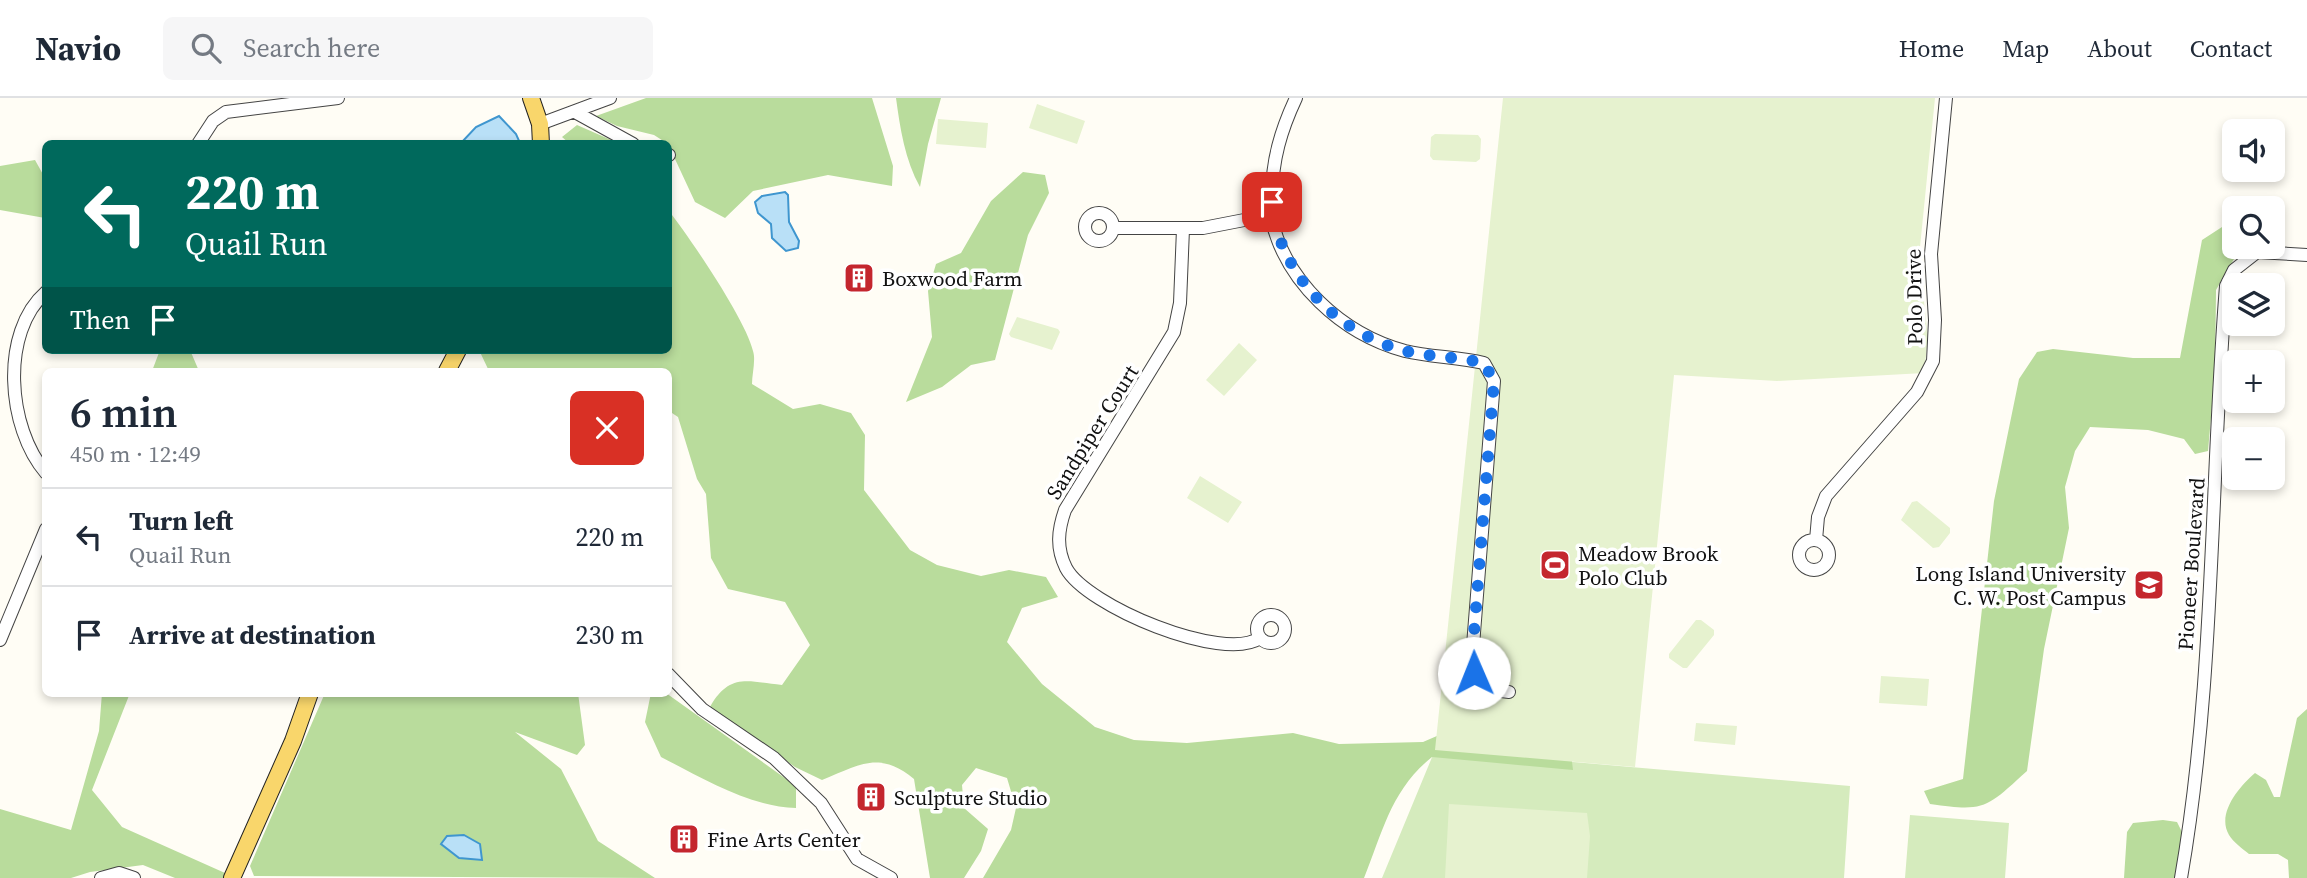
<!DOCTYPE html>
<meta charset="utf-8">
<style>
:root{--surface:#fff;--page:#f6f6f7;--text:#1f2937;--muted:#747a83;--line:#e0e1e3}
body{margin:0;font-family:"Source Serif 4",serif;background:var(--page);color:var(--text);height:100vh;display:flex;flex-direction:column;font-size:26px;white-space:nowrap}
*{box-sizing:border-box;margin:0}
p{font-size:23px;color:var(--muted)}
.icon{flex:none;width:38px;height:38px;fill:none;stroke:currentColor;stroke-width:2;stroke-linecap:round;stroke-linejoin:round}
.map{position:relative;flex:1;overflow:hidden}
.details{position:absolute;left:42px;top:270px;width:630px;height:329px;display:flex;flex-direction:column;background:var(--surface);border-radius:10px;box-shadow:0 4px 10px #0003}
.details>*{flex:none}
.hud{position:absolute;left:42px;top:42px;width:630px;height:214px;border-radius:10px;box-shadow:0 4px 10px #0003;background:#00695c;color:#fff;overflow:hidden}
.controls{position:absolute;left:2222px;top:21px;display:grid;gap:14px}
.controls a{display:grid;place-items:center;width:63px;height:63px;border-radius:10px;background:var(--surface);box-shadow:0 4px 10px #0003;font-size:35px}
.pin{position:absolute;display:grid;place-items:center;width:60px;height:60px;color:#fff;margin:-30px;border-radius:14px;box-shadow:0 4px 10px #0006}
.me{position:absolute;width:77px;margin:-38px;rotate:359deg;stroke-linejoin:round;filter:drop-shadow(0 0 5px #0008)}
.turn{display:flex;align-items:center;gap:24px;height:147px;padding:0 28px;font-size:32px}
.turn .icon{width:91px;height:91px;stroke-width:2.5}
.turn b{display:block;font-size:49px;line-height:60px}
.then{display:flex;align-items:center;height:66px;padding:0 28px;background:#0003;gap:14px;font-size:26px}
.round{display:grid;place-items:center;flex:none;width:74px;height:74px;border-radius:10px;background:var(--page)}
.head{display:flex;align-items:center;justify-content:space-between;height:119px;padding:0 28px}
h1{font-size:42px;font-weight:600;line-height:52px}
ul{padding:0;list-style:none}
li{display:flex;align-items:center;gap:21px;height:98px;padding:0 28px;border-top:2px solid var(--line)}
li div{flex:1}
li b{display:block;font-size:26px}
li em{font-style:normal}
header{display:flex;align-items:center;gap:42px;box-sizing:border-box;height:98px;padding:0 35px;background:var(--surface);border-bottom:2px solid var(--line)}
header strong{font-size:33px}
nav{display:flex;gap:38px;margin-inline-start:auto;font-size:24px}
.search{width:490px;height:63px;background:var(--page);display:flex;align-items:center;gap:18px;box-sizing:border-box;padding:0 24px;border-radius:10px;color:var(--muted);font-size:26px}
.map>svg:first-child{display:block}
.green{fill:#d5ebbd}
.forest{fill:#b9dc9c}
.pitch{fill:#e6f2cf}
.water{fill:#b9e0f7;stroke:#3f96cf;stroke-width:2}
.lines{fill:none;stroke-linecap:round;stroke-linejoin:round}
.minor-casing{stroke:#444;stroke-width:14}
.major-casing{stroke:#222;stroke-width:18}
.minor{stroke:#fff;stroke-width:12}
.major{stroke:#f9d66b;stroke-width:16}
.route{stroke:#1a73e8;stroke-width:12;stroke-dasharray:0 21.6}
.labels{text-anchor:middle;dominant-baseline:central;stroke-width:7;stroke-linejoin:round;paint-order:stroke}
.poi-label{font-size:21px;fill:#111;stroke:#fff;text-anchor:start}
.street-label{font-size:21px;fill:#111;stroke:#fff}
</style>
<header>
<strong>Navio</strong>
<div class="search"><svg class="icon" aria-label="search" viewBox="0 0 24 24"><circle cx="10" cy="10" r="6"/><path d="M15 15l6 6"/></svg>Search here</div>
<nav><a>Home</a><a>Map</a><a>About</a><a>Contact</a></nav>
</header>
<div class="map">
<svg width="2307" height="780" viewBox="0 0 2307 780">
<rect width="100%" height="100%" fill="#fffdf5"/>
<path class="green" d="M1435,652L1850,688L1844,780H1382Z
M1910,717L2009,725L2005,780H1905Z"/>
<path class="forest" d="M646,0H872L893,68L892,88L828,77L753,93L725,120L695,104L668,46L654,37L617,28L596,18Z
M896,0H941L928,46L920,89C905,62 900,30 896,0Z
M577,27L618,45H569L562,39Z
M35,62L45,80V120L0,112V68Z
M1023,74L1045,77L1049,95L1028,137L995,262L971,267L942,289L906,304L932,239L928,193L936,166L961,155L991,103Z
M669,113C690,140 746,222 753,253C756,262 752,276 752,286L793,311L820,306L851,315L865,337L864,392L910,452L937,467L981,478L1009,472L1046,479L1058,499L1022,510L1007,544L1042,586L1095,629L1134,642L1187,645L1293,635L1339,646L1423,644L1453,631L1571,655L1573,672L1432,659C1391,692 1383,733 1364,780H983L1011,732L1016,710L1007,680L976,670L962,687L964,710L988,731L981,753L964,780H930L914,681C879,652 859,667 822,682L795,669L710,609C730,574 748,584 782,587L810,547L785,504L728,491L711,460L706,396L697,381L678,319L669,313L668,273H489L479,252H668Z
M2222,129L2235,131V149H2253L2234,161L2216,192L2215,274L2208,353L2195,356L2184,341L2148,332L2090,329L2075,353L2065,389L2069,430L2044,551L2027,673C1986,710 1986,714 1930,706L1924,693L1963,681L1994,403L2019,281L2037,254L2053,251L2133,260H2180L2202,142Z
M160,252H190L199,273H152Z
M102,595H130L92,692L122,729L225,775L224,780H175L143,767L90,774L71,780H0V711L71,732L99,633Z
M325,595H578L585,647L577,657L515,634L561,671L598,743L655,780L254,778L250,768Z
M651,595H666L796,688V710C750,709 702,680 661,659L645,624Z
M2307,611V780H2289L2288,762L2278,756H2249C2243,751 2233,744 2229,737C2216,715 2240,688 2255,675L2266,682L2274,699H2280L2297,620Z
M2163,722L2177,724L2183,736L2176,780H2124L2127,734L2133,725Z"/>
<path class="pitch" d="M1503,0H1935L1919,159L1928,240L1924,275L1777,283L1674,277L1635,669L1435,652Z
M1037,6L1085,23L1077,46L1029,30Z
M938,21L988,25L986,50L936,46Z
M1435,36L1478,37L1481,41L1480,61L1476,64L1433,62L1430,58L1431,39Z
M1017,219L1058,231L1060,234L1052,252L1011,239L1009,236Z
M1239,245L1257,262L1224,298L1206,282Z
M1200,378L1242,404L1228,425L1187,400Z
M1917,403L1950,430V435L1939,449L1933,450L1901,422L1912,404Z
M1696,522H1701L1714,532V537L1687,570H1683L1669,560V556Z
M1881,578L1929,581L1927,608L1879,605Z
M1696,625L1737,628L1735,647L1694,643Z
M1449,706L1587,715L1590,738L1587,780H1445Z"/>
<path class="water" d="M499,18L516,36L520,45H461L476,29Z
M785,94L788,97L789,124L799,143L798,150L786,153L772,140L771,126L758,115L755,104L762,98Z
M464,737L480,746L482,762L459,760L441,746L447,738Z"/>
<g class="lines">
<g class="minor-casing">
<path id="minor" d="M1296,0C1281,32 1272,62 1272,98C1272,104 1269,112 1271,119C1285,184 1342,236 1405,253C1430,259 1458,259 1484,265L1494,283L1472,560C1476,583 1485,592 1509,594
M575,14L633,46
M540,26L610,0
M198,46L213,23L226,14L338,0
M668,57H669
M1085 129a14 14 0 1 1 28 0a14 14 0 1 1-28 0Z
M1113,130H1203L1270,117
M1183,131L1180,205L1174,234L1065,412C1058,432 1056,450 1066,470C1086,508 1223,565 1260,540
M46,194C0,234 7,330 46,375
M1816,442L1818,419L1826,398L1917,294L1933,263L1935,222L1931,156L1946,0
M1799 457a15 15 0 1 1 30 0a15 15 0 1 1-30 0Z
M1257 531a14 14 0 1 1 28 0a14 14 0 1 1-28 0Z
M0,542L46,431
M668,576L702,611L774,660L821,705L857,761L891,780
M101,780L119,775L134,780
M2181,780C2215,585 2210,385 2226,188L2234,172L2257,154L2307,157"/>
</g>
<g class="major-casing">
<path id="major" d="M531,0L540,26L541,46
M447,273L458,252
M232,780L293,643L310,595"/>
</g>
<use href="#minor" class="minor"/>
<use href="#major" class="major"/>
</g>
<g class="lines">
<path class="route" d="M1272,104C1270,119 1275,130 1281,144C1302,197 1349,238 1405,253C1430,259 1458,259 1484,265L1494,283L1472,560L1474,575"/>
</g>
<defs>
<g id="building-square" transform="scale(1.575)"><rect x="-9" y="-9" width="18" height="18" rx="4" fill="#c4262e" stroke="#fff"/><path d="M-4-6H4V6H1V3H-1V6H-4ZM-2.5-4.3h1.7v1.8h-1.7ZM.8-4.3h1.7v1.8H.8ZM-2.5-1h1.7V.8h-1.7ZM.8-1h1.7V.8H.8Z" fill="#fff"/></g>
<g id="stadium-square" transform="scale(1.575)"><rect x="-9" y="-9" width="18" height="18" rx="4" fill="#c4262e" stroke="#fff"/><path d="M0-5a6.5 5 0 1 0 0 10a6.5 5 0 1 0 0-10ZM-3.5-1.8h7v3.6h-7Z" fill="#fff"/></g>
<g id="university-square" transform="scale(1.575)"><rect x="-9" y="-9" width="18" height="18" rx="4" fill="#c4262e" stroke="#fff"/><path d="M0-5L7-2L0 1L-7-2ZM-4 1L0 2.5L4 1V4Q0 6-4 4Z" fill="#fff"/></g>
</defs>
<g fill-rule="evenodd">
<use href="#building-square" x="859" y="180"/>
<use href="#stadium-square" x="1555" y="467"/>
<use href="#university-square" x="2149" y="487"/>
<use href="#building-square" x="871" y="699"/>
<use href="#building-square" x="684" y="741"/>
</g>
<g class="labels">
<g class="poi-label">
<text x="882" y="180">Boxwood Farm</text>
<text x="1578" y="455">Meadow Brook<tspan x="1578" dy="24">Polo Club</tspan></text>
<text x="2126" y="475" text-anchor="end">Long Island University<tspan x="2126" dy="24">C. W. Post Campus</tspan></text>
<text x="894" y="699">Sculpture Studio</text>
<text x="707" y="741">Fine Arts Center</text>
</g>
<g class="street-label">
<text transform="translate(1914 199) rotate(-91)">Polo Drive</text>
<text transform="translate(1092 334) rotate(-58)">Sandpiper Court</text>
<text transform="translate(2191 466) rotate(-86)">Pioneer Boulevard</text>
</g>
</g>
</svg>
<div class="controls">
<a><svg class="icon" aria-label="sound" viewBox="0 0 24 24"><path d="M4 9h4l5-4v14l-5-4H4zM17 9q2 3 0 6"/></svg></a>
<a><svg class="icon" aria-label="search" viewBox="0 0 24 24"><circle cx="10" cy="10" r="6"/><path d="M15 15l6 6"/></svg></a>
<a><svg class="icon" aria-label="layers" viewBox="0 0 24 24"><path d="M12 4l9 5-9 5-9-5zM3 14l9 5 9-5"/></svg></a>
<a>+</a>
<a>−</a>
</div>
<div class="pin" style="left:1272px;top:104px;background:#d93025"><svg class="icon" aria-label="arrive" viewBox="0 0 24 24"><path d="M6 21V4h12l-3 4 3 4H6"/></svg></div>
<svg class="me" style="left:1474px;top:575px" viewBox="-20 -20 40 40"><circle r="19" fill="#fff"/><path d="M0-13L10 11 0 6-10 11z" fill="#1a73e8"/></svg>
<div class="hud">
<div class="turn"><svg class="icon" aria-label="left" viewBox="0 0 24 24"><path d="M17 20v-9H6M10 6l-5 5 5 5"/></svg><div><b>220 m</b>Quail Run</div></div>
<div class="then">Then<svg class="icon" aria-label="arrive" viewBox="0 0 24 24"><path d="M6 21V4h12l-3 4 3 4H6"/></svg></div>
</div>
<section class="details">
<div class="head"><div><h1>6 min</h1><p>450 m · 12:49</p></div><a class="round" style="background:#d93025;color:#fff"><svg class="icon" aria-label="close" viewBox="0 0 24 24"><path d="M6 6l12 12M18 6L6 18"/></svg></a></div>
<ul>
<li><svg class="icon" aria-label="left" viewBox="0 0 24 24"><path d="M17 20v-9H6M10 6l-5 5 5 5"/></svg><div><b>Turn left</b><p>Quail Run</p></div><em>220 m</em></li>
<li><svg class="icon" aria-label="arrive" viewBox="0 0 24 24"><path d="M6 21V4h12l-3 4 3 4H6"/></svg><div><b>Arrive at destination</b></div><em>230 m</em></li>
</ul>
</section>
</div>
